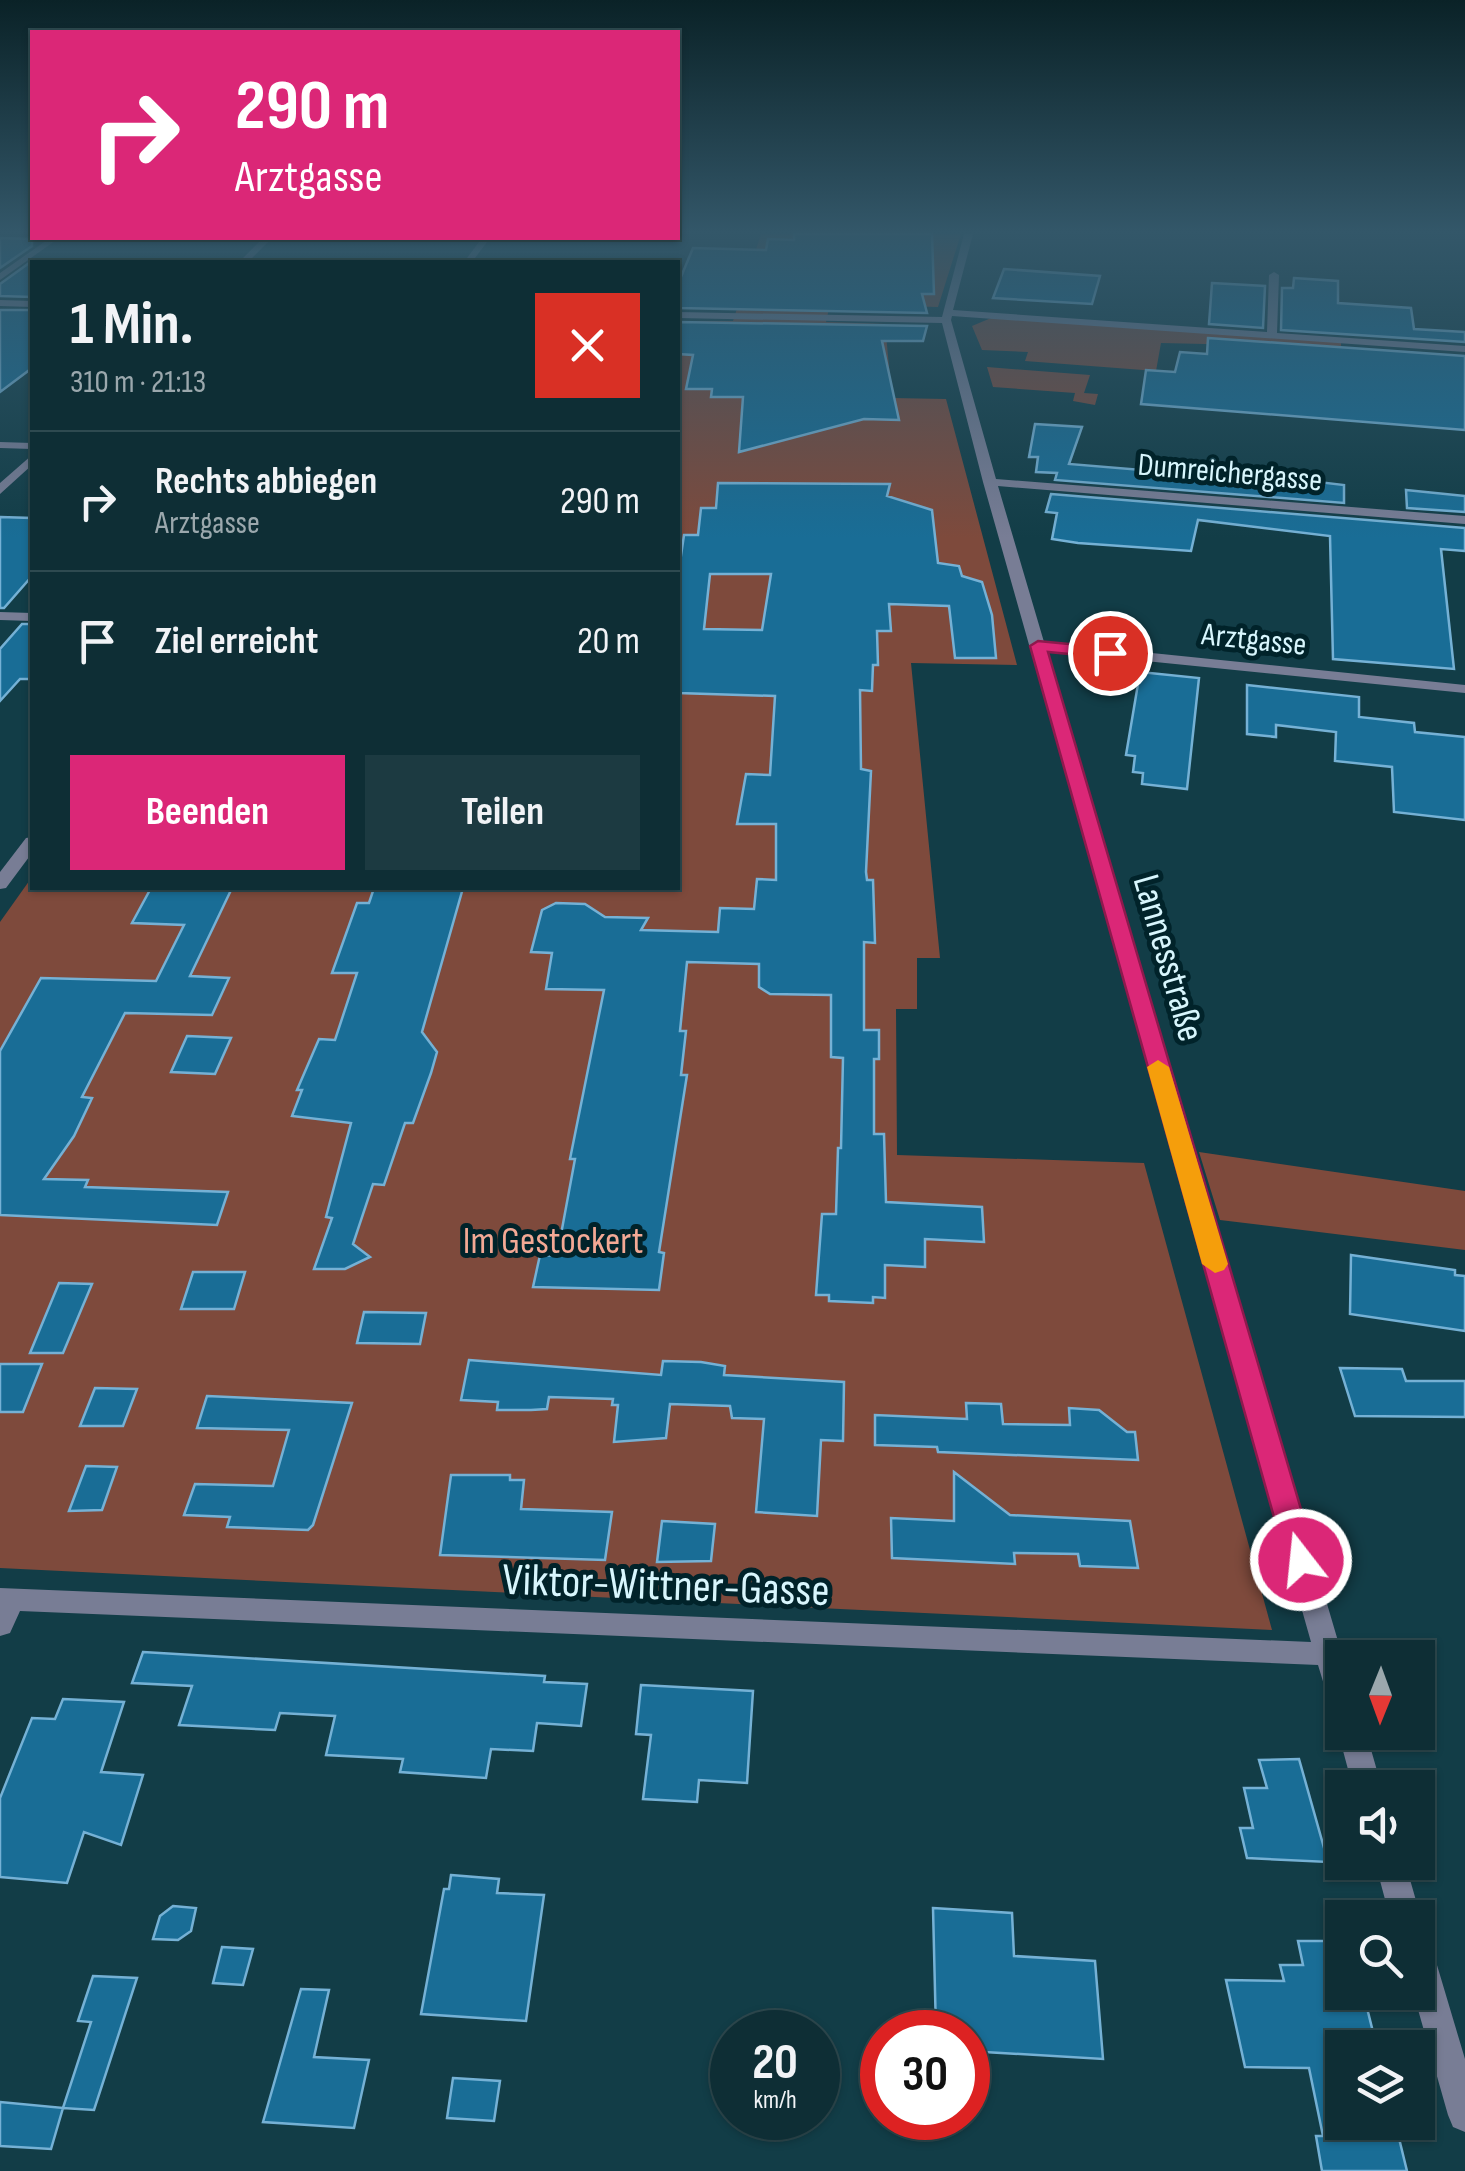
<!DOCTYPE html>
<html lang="de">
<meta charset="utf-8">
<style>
:root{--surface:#0e2e35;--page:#1c3a41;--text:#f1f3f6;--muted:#9ba8ad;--line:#2e4a50;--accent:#db2777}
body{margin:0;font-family:"Sofia Sans Condensed",sans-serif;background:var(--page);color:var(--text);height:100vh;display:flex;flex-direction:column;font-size:38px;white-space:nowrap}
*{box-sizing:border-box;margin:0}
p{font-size:32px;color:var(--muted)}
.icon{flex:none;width:55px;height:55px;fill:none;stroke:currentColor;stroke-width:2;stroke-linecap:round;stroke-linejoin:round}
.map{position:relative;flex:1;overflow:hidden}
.panel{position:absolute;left:30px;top:260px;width:650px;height:630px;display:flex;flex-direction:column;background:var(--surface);border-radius:0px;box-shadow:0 2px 8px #0004,0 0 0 2px var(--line)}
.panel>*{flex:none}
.top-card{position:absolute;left:30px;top:30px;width:650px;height:210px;border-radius:0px;box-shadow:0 2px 8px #0004,0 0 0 2px var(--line);background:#db2777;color:#fff;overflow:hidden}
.needle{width:65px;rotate:181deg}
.controls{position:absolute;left:1325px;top:1640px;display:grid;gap:20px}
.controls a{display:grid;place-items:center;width:110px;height:110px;border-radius:0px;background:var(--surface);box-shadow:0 2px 8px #0004,0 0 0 2px var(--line);font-size:50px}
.speed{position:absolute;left:710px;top:2010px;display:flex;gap:20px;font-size:50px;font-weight:700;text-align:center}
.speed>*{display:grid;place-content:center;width:130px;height:130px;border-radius:50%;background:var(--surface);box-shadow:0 2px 8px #0004,0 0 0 2px var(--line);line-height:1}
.speed small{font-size:25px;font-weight:400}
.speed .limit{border:15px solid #d22;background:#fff;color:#111}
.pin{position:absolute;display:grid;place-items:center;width:85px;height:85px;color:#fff;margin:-42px;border:5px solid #fff;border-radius:50%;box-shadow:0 2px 10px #0007}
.me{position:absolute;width:110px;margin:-55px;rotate:344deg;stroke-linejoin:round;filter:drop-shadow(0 0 8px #0008)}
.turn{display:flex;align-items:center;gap:35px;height:210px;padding:0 40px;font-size:45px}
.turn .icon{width:130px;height:130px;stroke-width:2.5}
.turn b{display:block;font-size:70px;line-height:85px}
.round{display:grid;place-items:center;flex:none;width:105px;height:105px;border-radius:0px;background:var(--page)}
.head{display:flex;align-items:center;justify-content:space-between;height:170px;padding:0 40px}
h1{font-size:60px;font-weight:700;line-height:75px}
.primary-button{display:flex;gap:20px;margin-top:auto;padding:20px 40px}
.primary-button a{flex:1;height:115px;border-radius:0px;background:var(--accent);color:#fff;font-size:40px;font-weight:700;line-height:115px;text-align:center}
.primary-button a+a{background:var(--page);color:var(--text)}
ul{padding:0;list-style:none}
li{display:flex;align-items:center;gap:30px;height:140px;padding:0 40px;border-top:2px solid var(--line)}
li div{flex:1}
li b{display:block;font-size:38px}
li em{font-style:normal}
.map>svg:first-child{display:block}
.green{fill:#7e4a3c}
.building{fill:#196d96;stroke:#75b1d5;stroke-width:2.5;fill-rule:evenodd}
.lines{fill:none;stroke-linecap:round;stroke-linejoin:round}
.minor{fill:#787d95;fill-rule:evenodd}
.route{fill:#db2777;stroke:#8e194d;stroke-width:2.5}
.slow{fill:#f59e0b}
.labels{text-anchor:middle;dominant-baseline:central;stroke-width:10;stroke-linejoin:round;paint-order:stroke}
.far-street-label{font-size:32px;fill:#d8f6fd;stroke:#01232a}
.street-label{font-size:38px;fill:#d8f6fd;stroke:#01232a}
.park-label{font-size:38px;fill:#f3a995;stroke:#01232a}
.near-street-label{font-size:45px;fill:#d8f6fd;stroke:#01232a}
</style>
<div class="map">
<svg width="1465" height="2171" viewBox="0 0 1465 2171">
<rect width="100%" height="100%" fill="#123d47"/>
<path class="green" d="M761,234H961L938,307L830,304L826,322L885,324L892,398L946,399L1017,665L911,663L940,958H917V1009H896L897,1155L1144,1163L1272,1630L0,1568V922L32,877V888H678V321H733Z
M991,318L1341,342V347L1161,343L1156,371L1025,361L1028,352L982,350L972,326Z
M987,367L1090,375L1084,393L1098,394L1095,405L1073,401L1075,393L993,387Z
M1199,1152L1465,1191V1250L1220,1220Z"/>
<path class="building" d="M794,234H932L934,294H922L927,313L678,308V284L693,248L766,250L768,239L794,240Z
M0,238L32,239V246L0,268Z
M32,261V297L0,296V284Z
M1004,269L1100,276L1092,304L993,298Z
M1294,278L1338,281V303L1411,308L1414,329L1465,332V342L1281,330L1282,288H1293Z
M1212,283L1265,286L1263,328L1209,324Z
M0,310H32V368L0,392Z
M678,322L927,326L923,341H882L899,420L864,419L739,452L743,397H711L712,389H686L693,355L678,354Z
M1208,338L1465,356V430L1141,404L1146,370L1175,372L1180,352L1207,354Z
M1035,424L1082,427L1069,464L1202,475L1250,474L1344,485V503L1055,480L1057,473L1036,472L1038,457H1029Z
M718,483L890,484L887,496L932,510L938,563L959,566L962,576L982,582L992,615L996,658H955L949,606L889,604L891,631H877L878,665H873L872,691L860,690L861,769L871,771L866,872L867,880H873L875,943L864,942V1030H879V1059H874V1134H884L886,1202L982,1207L984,1242L925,1239V1267L885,1265V1298L873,1297V1303L829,1301V1295H816L822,1214H836L838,1148H841L843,1058L831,1057V995L770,994L759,987V964L687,962L680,1031H686L681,1075H687L659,1252L664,1253L659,1290L533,1287L540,1255L557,1256L575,1159H570L604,990L546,989L552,953L531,952L542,910L556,903L585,904L605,917L648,918L641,930L718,932L720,908L754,909L757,879L776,880V824H737L746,774L770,775L775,696L678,693V576L684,535H698L701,508H716ZM710,574H771L762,630L704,629Z
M1406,490L1465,496V512L1407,508Z
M1051,494L1465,528V551L1441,549L1454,669L1333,659L1330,536L1198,520L1191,551L1078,543L1052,539L1057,513L1046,512Z
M0,517L32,518V576L4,608H0Z
M22,624H32V679H20L0,701V649Z
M1140,672L1199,678L1187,789L1142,784L1143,773L1133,772L1135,756L1126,755Z
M1247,685L1359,697V717L1414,723L1415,732L1465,737V820L1394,812L1392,767L1335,761L1336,732L1276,725V737L1247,734Z
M151,888H232L190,976L229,978L212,1015L125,1013L82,1097L92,1098L74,1136L44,1179L88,1180L85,1187L228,1192L217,1225L0,1215V1051L41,978L156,981L184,925L132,923Z
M374,888H463L422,1032L437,1052L431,1073L413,1123H405L384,1185L373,1184L353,1244L370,1257L345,1269H314L332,1218L326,1217L351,1123L292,1116L302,1090H297L319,1039L335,1040L357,973H332L357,903H369Z
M187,1036L231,1038L215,1074L171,1072Z
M1351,1255L1455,1270V1275L1465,1276V1331L1350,1314Z
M193,1272H245L234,1309H181Z
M59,1283L92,1284L63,1353H30Z
M364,1312L426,1313L420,1344L357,1343Z
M469,1360L661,1375L663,1361L701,1362L725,1366L724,1375L844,1382L843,1441L821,1440L817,1516L756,1512L764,1419L732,1418L730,1406L670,1404L666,1438L614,1442L618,1405H612L613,1399L549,1397L547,1409L531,1410H497L498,1402L461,1400Z
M0,1364H42L23,1412H0Z
M1340,1368L1402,1369L1406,1381H1465V1417L1355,1416Z
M95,1388L137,1389L123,1426H80Z
M207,1396L352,1403L313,1525L308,1530L227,1527L230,1517L184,1515L195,1484L273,1486L289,1430L197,1428Z
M966,1403L1001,1404L1003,1424L1070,1425L1069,1408L1099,1410L1127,1432H1135L1138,1460L938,1452L937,1447L875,1445V1415L967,1419Z
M86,1466L117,1467L102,1510L69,1511Z
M954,1472L1010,1515L1130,1521L1138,1568L1080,1566L1078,1554L1014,1553L1015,1564L892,1558L891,1518L954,1521Z
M451,1475H510V1480H524L521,1509L612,1512L605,1560L440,1555Z
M662,1521L715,1524L711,1561L657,1562Z
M143,1652L545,1676L544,1682L587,1684L581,1726L537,1723L533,1751L491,1749L486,1778L400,1772L403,1759L326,1755L335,1716L280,1713L275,1730L179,1725L192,1686L132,1683Z
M641,1685L753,1691L747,1783L699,1780L697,1802L643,1799L651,1735L636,1734Z
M63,1699L124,1702L101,1772L143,1775L121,1845L84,1832L67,1883L0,1877V1798L32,1718L55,1719Z
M1299,1759L1328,1862L1247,1858L1240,1828H1253L1244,1788H1267L1259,1760Z
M451,1875L499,1879L497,1893L544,1895L526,2021L421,2014L444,1889H449Z
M173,1906L196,1908L191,1931L178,1940L153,1939L160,1916Z
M933,1908L1012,1913L1014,1956L1095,1961L1103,2059L968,2051V2032H936Z
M1298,1941H1342V1992H1363L1377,2048H1342V2122H1395L1407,2171H1322L1316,2136H1323L1309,2068L1245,2067L1226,1980L1284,1981L1280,1965H1303Z
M222,1947L253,1949L243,1985L213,1983Z
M93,1976L137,1978L94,2110L63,2108L51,2149L0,2146V2102L63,2108L91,2022L78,2021Z
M301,1989L329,1990L314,2057L369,2060L354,2128L263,2122Z
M453,2078L500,2081L494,2121L447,2118Z"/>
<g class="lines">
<path class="minor" d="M964,234H973L953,310L1267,332L1269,275L1274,272L1279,275L1277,333L1465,346V352L952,316L951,320L996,479L1465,516V524L998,486L1044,642L1465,685V693L1046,651L1343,1658L1342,1714L1332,1711L1318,1665L20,1611L10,1633L0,1636V1588L1311,1642L983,482L942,323L678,318V312L942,317Z
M50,238H59L0,280V273Z
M263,238H272L248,262H239Z
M482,238H490L472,262H464Z
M0,300L32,301V307L0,306Z
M0,442L32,443V449L0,448Z
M32,455V465L0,494V483Z
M0,612L32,613V621L0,620Z
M32,837V853L6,888L0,889V872L26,838Z
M1342,1723V1732H1366L1382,1788H1353L1338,1732Z
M1375,1862H1405L1421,1918L1418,1927V1918H1390Z
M1418,1940L1429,1944L1434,1955L1465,2059V2132L1453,2127L1448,2115L1413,1992H1418Z"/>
</g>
<linearGradient id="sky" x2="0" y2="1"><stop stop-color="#0a2227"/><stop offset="0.43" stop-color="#335769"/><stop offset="1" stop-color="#335769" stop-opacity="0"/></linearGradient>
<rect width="1465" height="538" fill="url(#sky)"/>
<path class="route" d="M1038,641L1110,648L1118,653L1110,658L1048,652L1316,1560L1312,1569L1301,1572L1290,1569L1286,1560L1030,646Z"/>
<path class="slow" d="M1158,1060L1169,1067L1228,1264L1224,1270L1215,1273L1202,1264L1147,1067Z"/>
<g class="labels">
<g class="far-street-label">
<text transform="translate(1230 473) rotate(5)">Dumreichergasse</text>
<text transform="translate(1254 640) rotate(6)">Arztgasse</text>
</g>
<g class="street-label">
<text transform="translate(1168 958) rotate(74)">Lannesstraße</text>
</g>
<g class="park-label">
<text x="553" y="1241">Im Gestockert</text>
</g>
<g class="near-street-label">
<text transform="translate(666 1586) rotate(2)">Viktor-Wittner-Gasse</text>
</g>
</g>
</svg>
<div class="controls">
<a><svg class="needle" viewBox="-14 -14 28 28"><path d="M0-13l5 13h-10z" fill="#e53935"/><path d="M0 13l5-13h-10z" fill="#9ba8ad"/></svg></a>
<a><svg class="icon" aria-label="sound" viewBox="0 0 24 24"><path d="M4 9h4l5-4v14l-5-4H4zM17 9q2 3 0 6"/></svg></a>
<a><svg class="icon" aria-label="search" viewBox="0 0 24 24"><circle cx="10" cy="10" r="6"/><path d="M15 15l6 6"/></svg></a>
<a><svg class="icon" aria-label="layers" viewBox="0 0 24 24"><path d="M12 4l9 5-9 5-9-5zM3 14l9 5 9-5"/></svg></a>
</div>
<div class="speed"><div>20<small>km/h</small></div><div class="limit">30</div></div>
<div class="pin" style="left:1110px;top:653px;background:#d93025"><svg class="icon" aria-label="arrive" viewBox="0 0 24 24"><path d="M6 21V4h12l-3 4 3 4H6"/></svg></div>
<svg class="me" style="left:1301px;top:1560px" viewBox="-20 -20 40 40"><circle r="17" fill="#db2777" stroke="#fff" stroke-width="3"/><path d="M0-11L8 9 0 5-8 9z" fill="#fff"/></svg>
<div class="top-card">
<div class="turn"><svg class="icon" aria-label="right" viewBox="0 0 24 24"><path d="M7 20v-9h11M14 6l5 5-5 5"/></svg><div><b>290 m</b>Arztgasse</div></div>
</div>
<section class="panel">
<div class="head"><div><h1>1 Min.</h1><p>310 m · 21:13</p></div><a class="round" style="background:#d93025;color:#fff"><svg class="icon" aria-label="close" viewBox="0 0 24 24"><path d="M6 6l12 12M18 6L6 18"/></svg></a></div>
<ul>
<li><svg class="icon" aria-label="right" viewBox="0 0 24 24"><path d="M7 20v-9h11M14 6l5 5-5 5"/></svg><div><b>Rechts abbiegen</b><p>Arztgasse</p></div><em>290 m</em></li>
<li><svg class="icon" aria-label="arrive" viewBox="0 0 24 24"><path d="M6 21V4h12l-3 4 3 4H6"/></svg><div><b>Ziel erreicht</b></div><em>20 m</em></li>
</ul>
<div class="primary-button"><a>Beenden</a><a>Teilen</a></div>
</section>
</div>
